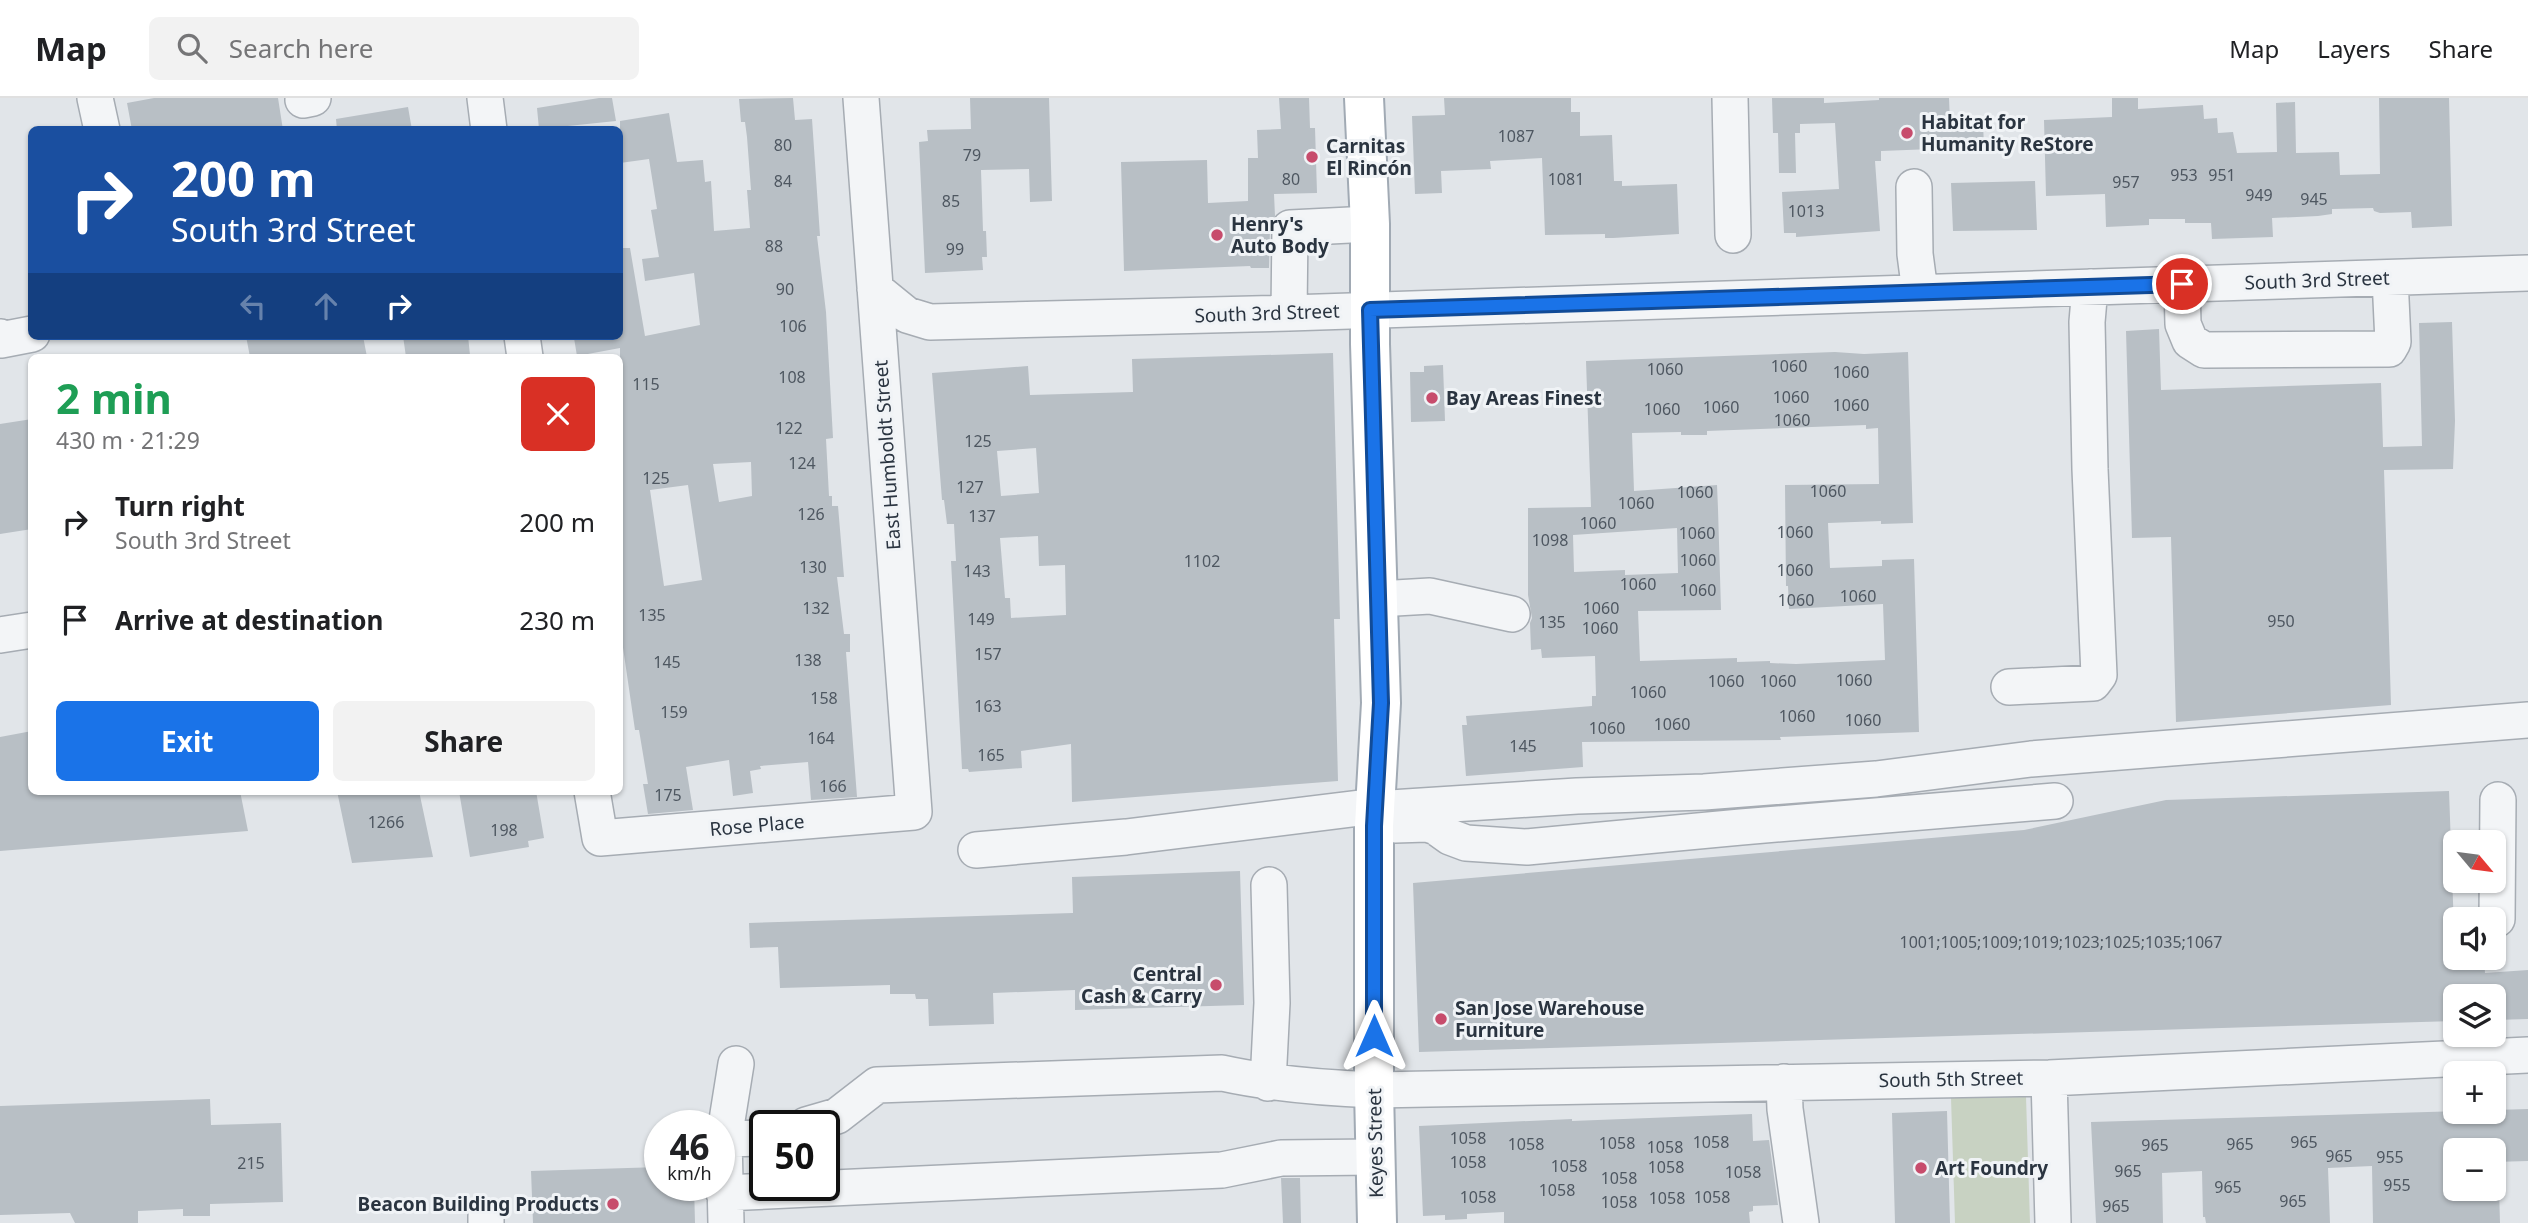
<!DOCTYPE html>
<meta charset="utf-8">
<style>
:root{--surface:#fff;--page:#f2f2f2;--text:#202124;--muted:#757577;--line:#e0e0e0;--accent:#1a73e8}
body{margin:0;font-family:"Noto Sans",sans-serif;background:var(--page);color:var(--text);height:100vh;display:flex;flex-direction:column;font-size:26px;white-space:nowrap}
*{box-sizing:border-box;margin:0}
p{font-size:23px;color:var(--muted)}
.icon{flex:none;width:38px;height:38px;fill:none;stroke:currentColor;stroke-width:2;stroke-linecap:round;stroke-linejoin:round}
.map{position:relative;flex:1;overflow:hidden}
.details{position:absolute;left:28px;top:256px;width:595px;height:441px;display:flex;flex-direction:column;background:var(--surface);border-radius:10px;box-shadow:0 2px 5px #0004}
.details>*{flex:none}
.hud{position:absolute;left:28px;top:28px;width:595px;height:214px;border-radius:10px;box-shadow:0 2px 5px #0004;background:#1a4fa0;color:#fff;overflow:hidden}
.needle{width:46px;rotate:119deg}
.tools{position:absolute;left:2443px;top:732px;display:grid;gap:14px}
.tools a{display:grid;place-items:center;width:63px;height:63px;border-radius:10px;background:var(--surface);box-shadow:0 2px 5px #0004;font-size:35px}
.speed{position:absolute;left:644px;top:1012px;display:flex;gap:14px;font-size:35px;font-weight:700;text-align:center}
.speed>*{display:grid;place-content:center;width:91px;height:91px;border-radius:50%;background:var(--surface);box-shadow:0 2px 5px #0004;line-height:1}
.speed small{font-size:18px;font-weight:400}
.speed .limit{border:4px solid #111;border-radius:10px;background:#fff;color:#111}
.pin{position:absolute;display:grid;place-items:center;width:60px;height:60px;color:#fff;margin:-30px;border:4px solid #fff;border-radius:50%;box-shadow:0 2px 7px #0007}
.me{position:absolute;width:77px;margin:-38px;rotate:0deg;stroke-linejoin:round;filter:drop-shadow(0 0 5px #0008)}
.turn{display:flex;align-items:center;gap:24px;height:147px;padding:0 28px;font-size:32px}
.turn .icon{width:91px;height:91px;stroke-width:2.5}
.turn b{display:block;font-size:49px;line-height:60px}
.lanes{display:flex;align-items:center;height:66px;padding:0 28px;background:#0003;justify-content:center;gap:35px;direction:ltr}
.lanes .off{opacity:.35}
.round{display:grid;place-items:center;flex:none;width:74px;height:74px;border-radius:10px;background:var(--page)}
.head{display:flex;align-items:center;justify-content:space-between;height:119px;padding:0 28px}
h1{font-size:42px;font-weight:700;line-height:52px;color:#1e9e55}
.primary-button{display:flex;gap:14px;margin-top:auto;padding:14px 28px}
.primary-button a{flex:1;height:80px;border-radius:10px;background:var(--accent);color:#fff;font-size:28px;font-weight:700;line-height:80px;text-align:center}
.primary-button a+a{background:var(--page);color:var(--text)}
ul{padding:0;list-style:none}
li{display:flex;align-items:center;gap:21px;height:98px;padding:0 28px}
li div{flex:1}
li b{display:block;font-size:26px}
li em{font-style:normal}
header{display:flex;align-items:center;gap:42px;box-sizing:border-box;height:98px;padding:0 35px;background:var(--surface);border-bottom:2px solid var(--line)}
header strong{font-size:33px}
nav{display:flex;gap:38px;margin-inline-start:auto;font-size:24px}
.search{width:490px;height:63px;background:var(--page);display:flex;align-items:center;gap:18px;box-sizing:border-box;padding:0 24px;border-radius:10px;color:var(--muted);font-size:26px}
.map>svg:first-child{display:block}
.green{fill:#c8d2c2}
.building{fill:#b8bfc5;fill-rule:evenodd}
.lines{fill:none;stroke-linecap:round;stroke-linejoin:round}
.minor-casing{stroke:#a6acb3;stroke-width:38}
.major-casing{stroke:#a1aab4;stroke-width:42}
.minor{stroke:#f3f5f7;stroke-width:35}
.major{stroke:#fff;stroke-width:38}
.route-casing{stroke:#114b97;stroke-width:18}
.route{stroke:#1a73e8;stroke-width:12}
.poi-dot{fill:#c74c6c;stroke:#f0f3f6;stroke-width:2.5}
.labels{text-anchor:middle;dominant-baseline:central;stroke-width:6;stroke-linejoin:round;paint-order:stroke}
.number-label{font-size:16px;fill:#4e5761}
.poi-label{font-size:19px;font-weight:bold;fill:#2a3440;stroke:#f0f3f6;text-anchor:start}
.street-label{font-size:19px;fill:#2a3440;stroke:#f0f3f6}
</style>
<header>
<strong>Map</strong>
<div class="search"><svg class="icon" aria-label="search" viewBox="0 0 24 24"><circle cx="10" cy="10" r="6"/><path d="M15 15l6 6"/></svg>Search here</div>
<nav><a>Map</a><a>Layers</a><a>Share</a></nav>
</header>
<div class="map">
<svg width="2528" height="1125" viewBox="0 0 2528 1125">
<rect width="100%" height="100%" fill="#e1e5e9"/>
<path class="green" d="M2026,999L2030,1125H1955L1951,1000Z"/>
<path class="building" d="M154,0H278L283,32H132L127,5Z
M599,0H612L616,23L539,31L537,10Z
M793,0L795,22L812,21L820,138H817L826,214L833,340L826,341L829,398H832V408H838L844,479H837L844,536H850V554H846L857,699L811,702L808,664L760,668L761,671L750,673L753,695L733,698L729,662L686,669L693,712L648,716L643,686H648L639,632H635L620,529V250L577,258L574,240L620,238V150H630L645,238L700,227L694,175L645,183L642,161L659,159L651,112L657,111L649,61L620,65V23L669,15L677,64L703,62L705,84L711,83L714,133L750,130L747,92H751L747,39L745,24H741L739,1ZM751,364L752,398L719,404L713,366ZM688,387L702,482L664,488L650,392Z
M970,0H1049L1052,103L1030,104L1029,71L981,72L983,133H986L987,159H982L983,172L925,175L919,44L928,43L927,32L971,31Z
M1279,0H1309L1310,30H1315L1317,95L1274,96L1275,118L1270,130L1269,170H1251L1250,168L1124,173L1121,64L1207,62L1208,105L1248,103V60H1258L1257,32L1281,31Z
M1444,0H1571V14H1580V38L1612,37L1614,83H1622V88L1677,86L1679,136L1613,140H1605V136L1545,137L1542,60L1490,63L1491,71L1441,73L1442,95L1415,96L1412,18L1445,17Z
M1772,0H1824V5L1879,2V0H1949L1950,24L1983,25L1984,49L1881,53V63H1875L1880,133L1796,139V135H1784L1782,94L1839,91L1835,25L1800,26V35H1795L1796,75H1779L1778,35H1773Z
M2112,0H2138V11L2203,7L2204,21L2217,20L2218,35L2233,34L2237,55L2277,54L2276,5L2295,4L2296,55L2339,54L2340,77L2380,76L2379,0H2449L2452,128L2412,130L2411,114L2380,115L2374,113L2373,110L2332,111V116L2318,118L2272,120L2273,139L2212,141L2211,125H2185V121H2149V127L2106,129L2105,96L2046,98L2044,22L2112,19Z
M408,9L412,32H337L336,21Z
M2035,83L2037,132L1953,133L1951,85Z
M2452,224L2455,323L2453,371L2384,372L2391,607L2176,624L2171,439L2132,440L2126,233L2159,231L2161,292L2381,285L2383,349L2422,348L2419,225Z
M246,238H363L367,259H250Z
M403,238H468L470,257L406,259Z
M1835,254L1864,256L1908,254L1913,425L1881,426V423L1828,425L1830,470L1882,468V462L1914,461L1919,634L1780,639L1781,642L1582,644L1583,669L1466,678L1462,627H1467L1466,618L1592,608V598H1596L1595,558L1542,560L1541,551L1531,552L1530,525L1532,520L1528,497V410L1591,409L1586,263ZM1866,327V331L1878,330L1879,386L1785,387L1786,488H1788L1789,511L1883,506L1885,562L1796,566L1770,565V563L1737,564V560L1640,563L1638,513L1721,512L1718,411L1717,387L1634,393L1632,335L1681,334V337H1707V333ZM1677,430L1678,475L1625,477V472L1574,474L1573,437Z
M1333,255L1340,521H1334L1338,683L1072,704L1071,646L1021,653L1022,670L969,674L968,671H962L951,463H956L954,426H947L944,402H942L932,275L1028,268L1030,297L1133,294L1132,261ZM1036,350L1039,395L1001,398L997,353ZM1038,438L1039,468L1065,467L1066,517L1011,520L1010,500H1005L1000,440Z
M1443,267L1445,323L1411,324L1410,274H1424V268Z
M32,321V431L0,436V326Z
M32,633V693H240L248,733L0,753V639Z
M337,693H419L433,759L352,765Z
M459,693H536L544,740L528,743L529,749L470,759Z
M2449,693L2455,859H2484L2485,875L2528,872V921L2494,922V898H2455V923L1419,954L1413,785L2024,732L2166,702Z
M1240,773L1244,907L1075,912V892L993,895L994,926L929,928L928,901H916L915,896H890V887L780,890L778,849L750,850L749,825L1073,815L1072,779Z
M210,1001L211,1027L281,1025L283,1104L210,1106V1118H183V1111L138,1113V1125H75L70,1115L0,1117V1008Z
M2528,1011V1063L2494,1064V1052H2455V1090H2499L2500,1125H2373L2372,1068L2328,1070L2330,1125H2206L2205,1119H2203L2202,1073L2162,1075L2163,1125H2096L2091,1024Z
M1947,1013L1950,1125H1895L1892,1015Z
M1752,1016L1753,1043L1769,1042L1778,1107L1753,1108V1113L1749,1114L1750,1125H1504V1114L1467,1116V1121L1445,1122V1117L1423,1118L1419,1028L1572,1021V1023Z
M660,1069V1087H694L695,1125H533L531,1073Z
M1281,1080H1300L1301,1125H1283Z"/>
<g class="lines">
<g class="minor-casing">
<path id="minor" d="M95,0L102,32
M485,0L489,32
M1730,0L1733,137
M303,2L313,0
M1914,89L1915,156L1920,194
M2182,186L2183,226L2190,243L2204,252L2389,251L2393,244L2390,180
M875,191L907,217L930,224L1289,215L2528,175
M1289,215L1290,130L1370,126
M522,238L525,259
M0,239L1,242L32,236
M1378,501L1430,498L1512,516
M0,537L32,532
M2009,589L2093,585L2099,577L2090,371L2087,224L2090,189
M592,693L600,740L914,714L861,0
M1375,711L1577,698L1704,694L1876,681L2031,661L2528,622
M1395,727L1427,726L1436,729L1450,739L1466,745L1527,749L1741,729L2055,703
M976,752L1126,739L1376,708
M2497,821L2498,702
M2049,980L2053,1125
M1784,984L1785,1011L1801,1125
M1268,985L1272,905L1269,787
M806,1027L837,1018L877,987L1222,975C1272,986 1322,990 1374,992L2049,980L2528,957
M724,1041L765,1040
M724,1095L1222,1072L1281,1060L1375,1059
M486,1118V1125
M726,1125L724,1041L736,966"/>
</g>
<g class="major-casing">
<path id="major" d="M1364,0L1370,126V246L1381,605L1374,728V992L1377,1125"/>
</g>
<use href="#minor" class="minor"/>
<use href="#major" class="major"/>
</g>
<g class="lines">
<g class="route-casing">
<path id="route" d="M1374,938V728L1381,605L1370,212L2182,186"/>
</g>
<use href="#route" class="route"/>
</g>
<g class="poi-dot">
<circle cx="1907" cy="35" r="7"/>
<circle cx="1312" cy="59" r="7"/>
<circle cx="1217" cy="137" r="7"/>
<circle cx="1432" cy="300" r="7"/>
<circle cx="1216" cy="887" r="7"/>
<circle cx="1441" cy="921" r="7"/>
<circle cx="1921" cy="1070" r="7"/>
<circle cx="613" cy="1106" r="7"/>
</g>
<g class="labels">
<g class="number-label">
<text x="1516" y="38">1087</text>
<text x="783" y="47">80</text>
<text x="972" y="57">79</text>
<text x="2184" y="77">953</text>
<text x="2222" y="77">951</text>
<text x="1291" y="81">80</text>
<text x="1566" y="81">1081</text>
<text x="783" y="83">84</text>
<text x="2126" y="84">957</text>
<text x="2259" y="97">949</text>
<text x="2314" y="101">945</text>
<text x="951" y="103">85</text>
<text x="1806" y="113">1013</text>
<text x="774" y="148">88</text>
<text x="955" y="151">99</text>
<text x="785" y="191">90</text>
<text x="793" y="228">106</text>
<text x="1789" y="268">1060</text>
<text x="1665" y="271">1060</text>
<text x="1851" y="274">1060</text>
<text x="792" y="279">108</text>
<text x="646" y="286">115</text>
<text x="1791" y="299">1060</text>
<text x="1851" y="307">1060</text>
<text x="1721" y="309">1060</text>
<text x="1662" y="311">1060</text>
<text x="1792" y="322">1060</text>
<text x="789" y="330">122</text>
<text x="978" y="343">125</text>
<text x="802" y="365">124</text>
<text x="656" y="380">125</text>
<text x="970" y="389">127</text>
<text x="1828" y="393">1060</text>
<text x="1695" y="394">1060</text>
<text x="1636" y="405">1060</text>
<text x="811" y="416">126</text>
<text x="982" y="418">137</text>
<text x="1598" y="425">1060</text>
<text x="1795" y="434">1060</text>
<text x="1697" y="435">1060</text>
<text x="1550" y="442">1098</text>
<text x="1698" y="462">1060</text>
<text x="1202" y="463">1102</text>
<text x="813" y="469">130</text>
<text x="1795" y="472">1060</text>
<text x="977" y="473">143</text>
<text x="1638" y="486">1060</text>
<text x="1698" y="492">1060</text>
<text x="1858" y="498">1060</text>
<text x="1796" y="502">1060</text>
<text x="816" y="510">132</text>
<text x="1601" y="510">1060</text>
<text x="652" y="517">135</text>
<text x="981" y="521">149</text>
<text x="2281" y="523">950</text>
<text x="1552" y="524">135</text>
<text x="1600" y="530">1060</text>
<text x="988" y="556">157</text>
<text x="808" y="562">138</text>
<text x="667" y="564">145</text>
<text x="1854" y="582">1060</text>
<text x="1726" y="583">1060</text>
<text x="1778" y="583">1060</text>
<text x="1648" y="594">1060</text>
<text x="824" y="600">158</text>
<text x="988" y="608">163</text>
<text x="674" y="614">159</text>
<text x="1797" y="618">1060</text>
<text x="1863" y="622">1060</text>
<text x="1672" y="626">1060</text>
<text x="1607" y="630">1060</text>
<text x="821" y="640">164</text>
<text x="1523" y="648">145</text>
<text x="991" y="657">165</text>
<text x="833" y="688">166</text>
<text x="668" y="697">175</text>
<text x="386" y="724">1266</text>
<text x="504" y="732">198</text>
<text x="2061" y="844">1001;1005;1009;1019;1023;1025;1035;1067</text>
<text x="1468" y="1040">1058</text>
<text x="1711" y="1044">1058</text>
<text x="2304" y="1044">965</text>
<text x="1617" y="1045">1058</text>
<text x="1526" y="1046">1058</text>
<text x="2240" y="1046">965</text>
<text x="2155" y="1047">965</text>
<text x="1665" y="1049">1058</text>
<text x="2339" y="1058">965</text>
<text x="2390" y="1059">955</text>
<text x="1468" y="1064">1058</text>
<text x="251" y="1065">215</text>
<text x="1569" y="1068">1058</text>
<text x="1666" y="1069">1058</text>
<text x="2128" y="1073">965</text>
<text x="1743" y="1074">1058</text>
<text x="1619" y="1080">1058</text>
<text x="2397" y="1087">955</text>
<text x="2228" y="1089">965</text>
<text x="1557" y="1092">1058</text>
<text x="1478" y="1099">1058</text>
<text x="1712" y="1099">1058</text>
<text x="1667" y="1100">1058</text>
<text x="2293" y="1103">965</text>
<text x="1619" y="1104">1058</text>
<text x="2116" y="1108">965</text>
</g>
<g class="poi-label">
<text x="1921" y="24">Habitat for<tspan x="1921" dy="22">Humanity ReStore</tspan></text>
<text x="1326" y="48">Carnitas<tspan x="1326" dy="22">El Rincón</tspan></text>
<text x="1231" y="126">Henry's<tspan x="1231" dy="22">Auto Body</tspan></text>
<text x="1446" y="300">Bay Areas Finest</text>
<text x="1202" y="876" text-anchor="end">Central<tspan x="1202" dy="22">Cash &amp; Carry</tspan></text>
<text x="1455" y="910">San Jose Warehouse<tspan x="1455" dy="22">Furniture</tspan></text>
<text x="1935" y="1070">Art Foundry</text>
<text x="599" y="1106" text-anchor="end">Beacon Building Products</text>
</g>
<g class="street-label">
<text transform="translate(2317 182) rotate(-2)">South 3rd Street</text>
<text transform="translate(1267 215) rotate(-2)">South 3rd Street</text>
<text transform="translate(887 357) rotate(-94)">East Humboldt Street</text>
<text transform="translate(757 727) rotate(-5)">Rose Place</text>
<text transform="translate(1951 981) rotate(-1)">South 5th Street</text>
<text transform="translate(1375 1045) rotate(-91)">Keyes Street</text>
</g>
</g>
</svg>
<div class="tools">
<a><svg class="needle" viewBox="-14 -14 28 28"><path d="M0-13l5 13h-10z" fill="#e53935"/><path d="M0 13l5-13h-10z" fill="#757577"/></svg></a>
<a><svg class="icon" aria-label="sound" viewBox="0 0 24 24"><path d="M4 9h4l5-4v14l-5-4H4zM17 9q2 3 0 6"/></svg></a>
<a><svg class="icon" aria-label="layers" viewBox="0 0 24 24"><path d="M12 4l9 5-9 5-9-5zM3 14l9 5 9-5"/></svg></a>
<a>+</a>
<a>−</a>
</div>
<div class="speed"><div>46<small>km/h</small></div><div class="limit">50</div></div>
<div class="pin" style="left:2182px;top:186px;background:#d93025"><svg class="icon" aria-label="arrive" viewBox="0 0 24 24"><path d="M6 21V4h12l-3 4 3 4H6"/></svg></div>
<svg class="me" style="left:1374px;top:938px" viewBox="-20 -20 40 40"><path d="M0-17L14 15 0 8-14 15z" fill="#1a73e8" stroke="#fff" stroke-width="4"/></svg>
<div class="hud">
<div class="turn"><svg class="icon" aria-label="right" viewBox="0 0 24 24"><path d="M7 20v-9h11M14 6l5 5-5 5"/></svg><div><b>200 m</b>South 3rd Street</div></div>
<div class="lanes"><svg class="icon off" aria-label="left" viewBox="0 0 24 24"><path d="M17 20v-9H6M10 6l-5 5 5 5"/></svg><svg class="icon off" aria-label="ahead" viewBox="0 0 24 24"><path d="M12 20V5M6 11l6-6 6 6"/></svg><svg class="icon" aria-label="right" viewBox="0 0 24 24"><path d="M7 20v-9h11M14 6l5 5-5 5"/></svg></div>
</div>
<section class="details">
<div class="head"><div><h1>2 min</h1><p>430 m · 21:29</p></div><a class="round" style="background:#d93025;color:#fff"><svg class="icon" aria-label="close" viewBox="0 0 24 24"><path d="M6 6l12 12M18 6L6 18"/></svg></a></div>
<ul>
<li><svg class="icon" aria-label="right" viewBox="0 0 24 24"><path d="M7 20v-9h11M14 6l5 5-5 5"/></svg><div><b>Turn right</b><p>South 3rd Street</p></div><em>200 m</em></li>
<li><svg class="icon" aria-label="arrive" viewBox="0 0 24 24"><path d="M6 21V4h12l-3 4 3 4H6"/></svg><div><b>Arrive at destination</b></div><em>230 m</em></li>
</ul>
<div class="primary-button"><a>Exit</a><a>Share</a></div>
</section>
</div>
